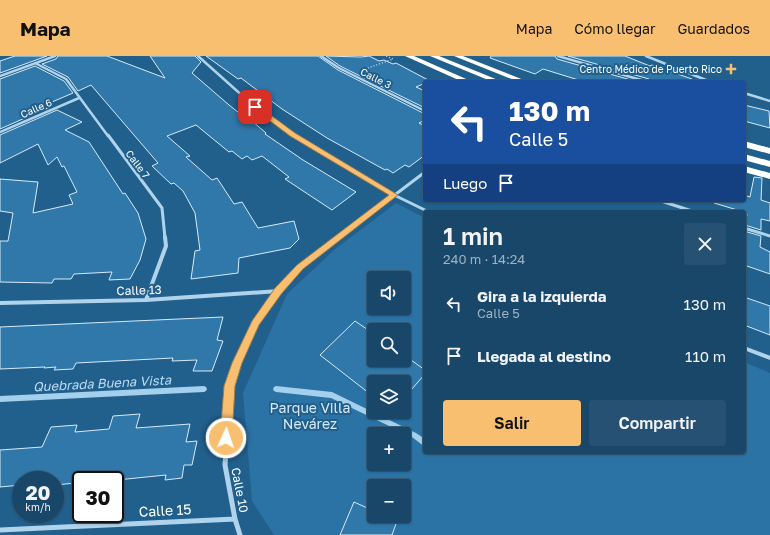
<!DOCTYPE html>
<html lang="es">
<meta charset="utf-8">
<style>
:root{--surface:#19476a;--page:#265172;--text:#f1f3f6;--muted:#9fb2c1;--line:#375f7e;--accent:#f8bf71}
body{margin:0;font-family:"Golos Text",sans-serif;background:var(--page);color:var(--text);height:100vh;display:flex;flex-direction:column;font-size:15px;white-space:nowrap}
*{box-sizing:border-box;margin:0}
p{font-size:13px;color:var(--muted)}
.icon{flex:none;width:22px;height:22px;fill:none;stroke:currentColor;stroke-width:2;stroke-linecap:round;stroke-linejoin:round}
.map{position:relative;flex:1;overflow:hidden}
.details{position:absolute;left:423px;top:154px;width:323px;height:244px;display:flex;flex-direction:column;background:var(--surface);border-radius:4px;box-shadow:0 1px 3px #0004,0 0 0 1px var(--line)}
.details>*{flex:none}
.hud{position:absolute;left:423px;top:24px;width:323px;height:122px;border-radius:4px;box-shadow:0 1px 3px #0004,0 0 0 1px var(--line);background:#1a4fa0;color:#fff;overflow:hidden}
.tools{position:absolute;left:367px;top:215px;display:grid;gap:8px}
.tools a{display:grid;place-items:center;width:44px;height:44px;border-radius:4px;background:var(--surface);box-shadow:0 1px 3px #0004,0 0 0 1px var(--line);font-size:20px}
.speed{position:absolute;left:12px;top:415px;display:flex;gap:8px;font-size:20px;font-weight:700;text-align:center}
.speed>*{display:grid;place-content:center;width:52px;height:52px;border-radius:50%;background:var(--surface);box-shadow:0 1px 3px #0004,0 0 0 1px var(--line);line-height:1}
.speed small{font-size:10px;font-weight:400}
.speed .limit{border:2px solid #111;border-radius:6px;background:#fff;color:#111}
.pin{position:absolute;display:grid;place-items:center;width:34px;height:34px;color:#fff;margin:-17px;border-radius:8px;box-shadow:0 2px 6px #0006}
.me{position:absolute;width:44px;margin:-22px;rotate:3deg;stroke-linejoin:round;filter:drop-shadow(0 0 3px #0008)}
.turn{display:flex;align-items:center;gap:14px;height:84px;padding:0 20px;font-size:18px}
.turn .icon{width:52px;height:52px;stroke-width:2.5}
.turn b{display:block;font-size:28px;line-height:34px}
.then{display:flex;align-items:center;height:38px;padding:0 20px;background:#0003;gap:8px;font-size:15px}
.round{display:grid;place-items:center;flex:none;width:42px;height:42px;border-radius:4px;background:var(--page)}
.summary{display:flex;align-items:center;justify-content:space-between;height:68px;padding:0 20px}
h1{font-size:24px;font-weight:600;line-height:30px}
.cta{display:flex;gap:8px;margin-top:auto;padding:8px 20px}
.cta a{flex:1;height:46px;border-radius:4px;background:var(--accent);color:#111;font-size:16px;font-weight:600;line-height:46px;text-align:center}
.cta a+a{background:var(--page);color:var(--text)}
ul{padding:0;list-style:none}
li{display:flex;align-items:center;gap:12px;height:52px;padding:0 20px}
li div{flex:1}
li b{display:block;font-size:15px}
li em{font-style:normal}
header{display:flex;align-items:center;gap:24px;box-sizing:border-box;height:56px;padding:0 20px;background:var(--accent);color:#111}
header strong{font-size:19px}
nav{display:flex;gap:22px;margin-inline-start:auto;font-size:14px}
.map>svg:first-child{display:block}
.green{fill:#2b73a5;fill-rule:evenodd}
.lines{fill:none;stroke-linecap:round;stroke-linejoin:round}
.stream{fill:#a4d0ed;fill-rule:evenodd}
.building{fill:#3178aa;stroke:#d5eaf9}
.path{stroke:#b0d3ec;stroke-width:1.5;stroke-dasharray:1 2;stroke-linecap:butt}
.minor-far3{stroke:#b0d3ec;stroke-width:2.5}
.minor-far2{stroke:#b0d3ec;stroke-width:3}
.minor-far1{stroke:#b0d3ec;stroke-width:4}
.minor{stroke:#b0d3ec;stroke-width:5}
.motorway{fill:#fff;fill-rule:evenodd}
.route{fill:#f8bf71;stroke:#a17c49}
.poi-dot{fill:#f8bf71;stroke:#215f8d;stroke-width:1.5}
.labels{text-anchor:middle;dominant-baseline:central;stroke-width:4;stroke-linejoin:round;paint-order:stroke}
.far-poi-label{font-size:10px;fill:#fff;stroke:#215f8d;text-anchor:end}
.far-street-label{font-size:10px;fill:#fff;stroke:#215f8d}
.street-label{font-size:12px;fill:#fff;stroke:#215f8d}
.water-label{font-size:13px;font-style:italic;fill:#bcdcf3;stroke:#215f8d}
.near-park-label{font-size:14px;fill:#d5eaf9;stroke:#215f8d}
.near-street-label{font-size:14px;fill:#fff;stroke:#215f8d}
</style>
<header>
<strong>Mapa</strong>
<nav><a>Mapa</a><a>Cómo llegar</a><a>Guardados</a></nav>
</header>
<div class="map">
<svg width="770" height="479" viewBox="0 0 770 479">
<rect width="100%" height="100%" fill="#215f8d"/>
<path class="green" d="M396,147L425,162V396H744V306L770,317V479H274L252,445L243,337L287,238L334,194ZM374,222H404V252H374ZM374,274H404V304H374ZM374,326H404V356H374ZM374,378H404V408H374ZM374,430H404V460H374Z"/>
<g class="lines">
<path class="stream" d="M204,330L206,331L207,333L206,335L204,336L0,346V340Z
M276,330L332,336L416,377L425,383V391L412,381L331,342L276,336L274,335L273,333L274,331Z"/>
</g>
<path class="building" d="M15,0H47L0,17V5Z
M58,0H107L165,22L150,0H195L201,6L192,17L229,49L243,60L245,59L266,77L265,78L303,104L356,136L332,154L285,123L289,121L262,100L252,104L247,100L242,103L232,95L229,96L196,69L167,80L190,100L186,101L212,124L217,122L234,148L242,146L258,172L294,165L299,183L290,192L239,202L238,217L191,223L195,195L200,194L195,157L183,135L174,127L171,128L152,110L158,107L91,29L78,35L68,21L42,8L56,3Z
M206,0H318L338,14L425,58V64L419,67L425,70V99L409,111L405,109L393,117L387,113L385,114L327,82L282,53L241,22L238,23Z
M326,0L361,1L369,0L379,5L384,4L393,8L396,7L430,25L416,31L425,35V52L340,10Z
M491,0H555L557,3L638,26H585L543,13L535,18L490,2Z
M568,0H625L650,10L652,9L692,23L691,26H651L649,23Z
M35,10L64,25L73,37L45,49L50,51L0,73V23Z
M744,49L769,55L770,72L744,65Z
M57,54L82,66L65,74L89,86L123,138L125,137L138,157L146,183L140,204L130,223L109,224L112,216L74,218L71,223H54L52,227L0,226V185H8L13,157L0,155V123L38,126L33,157L73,148L69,139L77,136L64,110L62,111L57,101L48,109L38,88L0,107V79Z
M754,121L762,122L761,144L770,147V165L761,163V174L745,169L747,158L744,156L714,147V144H744V139L750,141Z
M744,175L761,180L760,191L770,196V218L744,209Z
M744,241L770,250V279L744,269Z
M223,261L217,284L223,285L212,315H193L197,304L172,305L173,302L76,307L73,313L54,314L56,311L44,312L45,311L0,313V271Z
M355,265L374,278V304H411L425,314V318L404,342V326H374V341L320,299Z
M140,358L136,372L190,368L186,386L197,385L192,409H184L182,422L165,424L166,419L117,424H77L76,427L55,429V424H21V429L0,431V394L42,391L51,371L77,369L75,376L109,373L113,360Z
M354,446L374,455V460H386L397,465L392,479H340Z"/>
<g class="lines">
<path class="path" d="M365,13L393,3L386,0"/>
<path class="minor-far3" d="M198,0L255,51L295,80
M321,0L339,12L425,55
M558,0L648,26
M646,0L711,26
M35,7L66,23L108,80
M0,20L55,0
M744,37L770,45
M0,76L79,42"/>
<path class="minor-far2" d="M108,79L162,152L165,182
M294,79L394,139L429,156
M658,144L695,156
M744,172L770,180
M338,182L425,116"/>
<path class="minor-far1" d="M146,244L166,190L165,181
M0,247L146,244L279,235
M744,292L770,302
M235,312C246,279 274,233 301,210C313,200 327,191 340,181"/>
<path class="minor" d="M236,311L230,330L225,409L235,463L240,479
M0,474L235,463"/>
<path class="motorway" d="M405,0H414L473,26H463Z
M430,0H439L503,26H493Z
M454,0H463L529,26H519Z
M744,85L770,92V98L744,91Z
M744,98L770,105V111L744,104Z
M744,110L770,117V123L744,116Z"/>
</g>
<path class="route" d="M253,49H257L295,77L398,139L303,213L282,237L259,269L242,307L235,330L232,382L230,386L226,387L222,386L220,382L224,330L232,307L252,265L275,232L297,209L389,139L290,80L253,52Z"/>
<path class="poi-dot" d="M729 7h4v4h4v4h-4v4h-4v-4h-4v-4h4z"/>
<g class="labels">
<g class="far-poi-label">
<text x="722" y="13">Centro Médico de Puerto Rico</text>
</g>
<g class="far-street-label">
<text transform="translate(376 22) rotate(27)">Calle 3</text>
<text transform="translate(36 52) rotate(-24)">Calle 6</text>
<text transform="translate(138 108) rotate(53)">Calle 7</text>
</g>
<g class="street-label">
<text transform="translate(139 234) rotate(-2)">Calle 13</text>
<text transform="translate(240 434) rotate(79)">Calle 10</text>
</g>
<g class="water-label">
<text transform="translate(102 327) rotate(-3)">Quebrada Buena Vista</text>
</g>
<g class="near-park-label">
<text x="310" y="351">Parque Villa<tspan x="310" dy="16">Nevárez</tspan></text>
</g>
<g class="near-street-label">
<text transform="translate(165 454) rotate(-3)">Calle 15</text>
</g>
</g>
</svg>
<div class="tools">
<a><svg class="icon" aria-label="sound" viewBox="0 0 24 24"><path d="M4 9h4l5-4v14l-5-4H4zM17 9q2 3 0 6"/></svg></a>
<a><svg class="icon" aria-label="search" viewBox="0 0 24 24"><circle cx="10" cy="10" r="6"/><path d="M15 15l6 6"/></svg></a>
<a><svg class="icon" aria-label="layers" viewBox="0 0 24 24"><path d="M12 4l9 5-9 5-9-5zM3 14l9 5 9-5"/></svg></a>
<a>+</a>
<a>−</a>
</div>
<div class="speed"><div>20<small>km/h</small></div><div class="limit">30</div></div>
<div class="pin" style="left:255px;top:51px;background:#d93025"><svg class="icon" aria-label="arrive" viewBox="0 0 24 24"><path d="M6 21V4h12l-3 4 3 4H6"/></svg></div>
<svg class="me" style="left:226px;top:382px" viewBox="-20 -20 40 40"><circle r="17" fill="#f8bf71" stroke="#fff" stroke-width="3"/><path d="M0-11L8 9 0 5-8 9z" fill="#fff"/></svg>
<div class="hud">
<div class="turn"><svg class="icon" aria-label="left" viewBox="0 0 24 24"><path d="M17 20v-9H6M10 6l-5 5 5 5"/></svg><div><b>130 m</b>Calle 5</div></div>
<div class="then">Luego<svg class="icon" aria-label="arrive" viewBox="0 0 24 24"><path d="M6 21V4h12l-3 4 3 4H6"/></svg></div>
</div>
<section class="details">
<div class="summary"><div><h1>1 min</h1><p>240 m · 14:24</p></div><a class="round"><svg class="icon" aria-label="close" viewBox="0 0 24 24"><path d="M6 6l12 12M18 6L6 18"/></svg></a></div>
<ul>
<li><svg class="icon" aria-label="left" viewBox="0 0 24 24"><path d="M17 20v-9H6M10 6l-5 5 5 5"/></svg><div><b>Gira a la izquierda</b><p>Calle 5</p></div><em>130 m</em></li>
<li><svg class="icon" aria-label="arrive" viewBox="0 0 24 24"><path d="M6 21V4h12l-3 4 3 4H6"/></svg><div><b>Llegada al destino</b></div><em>110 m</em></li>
</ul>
<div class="cta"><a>Salir</a><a>Compartir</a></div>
</section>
</div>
